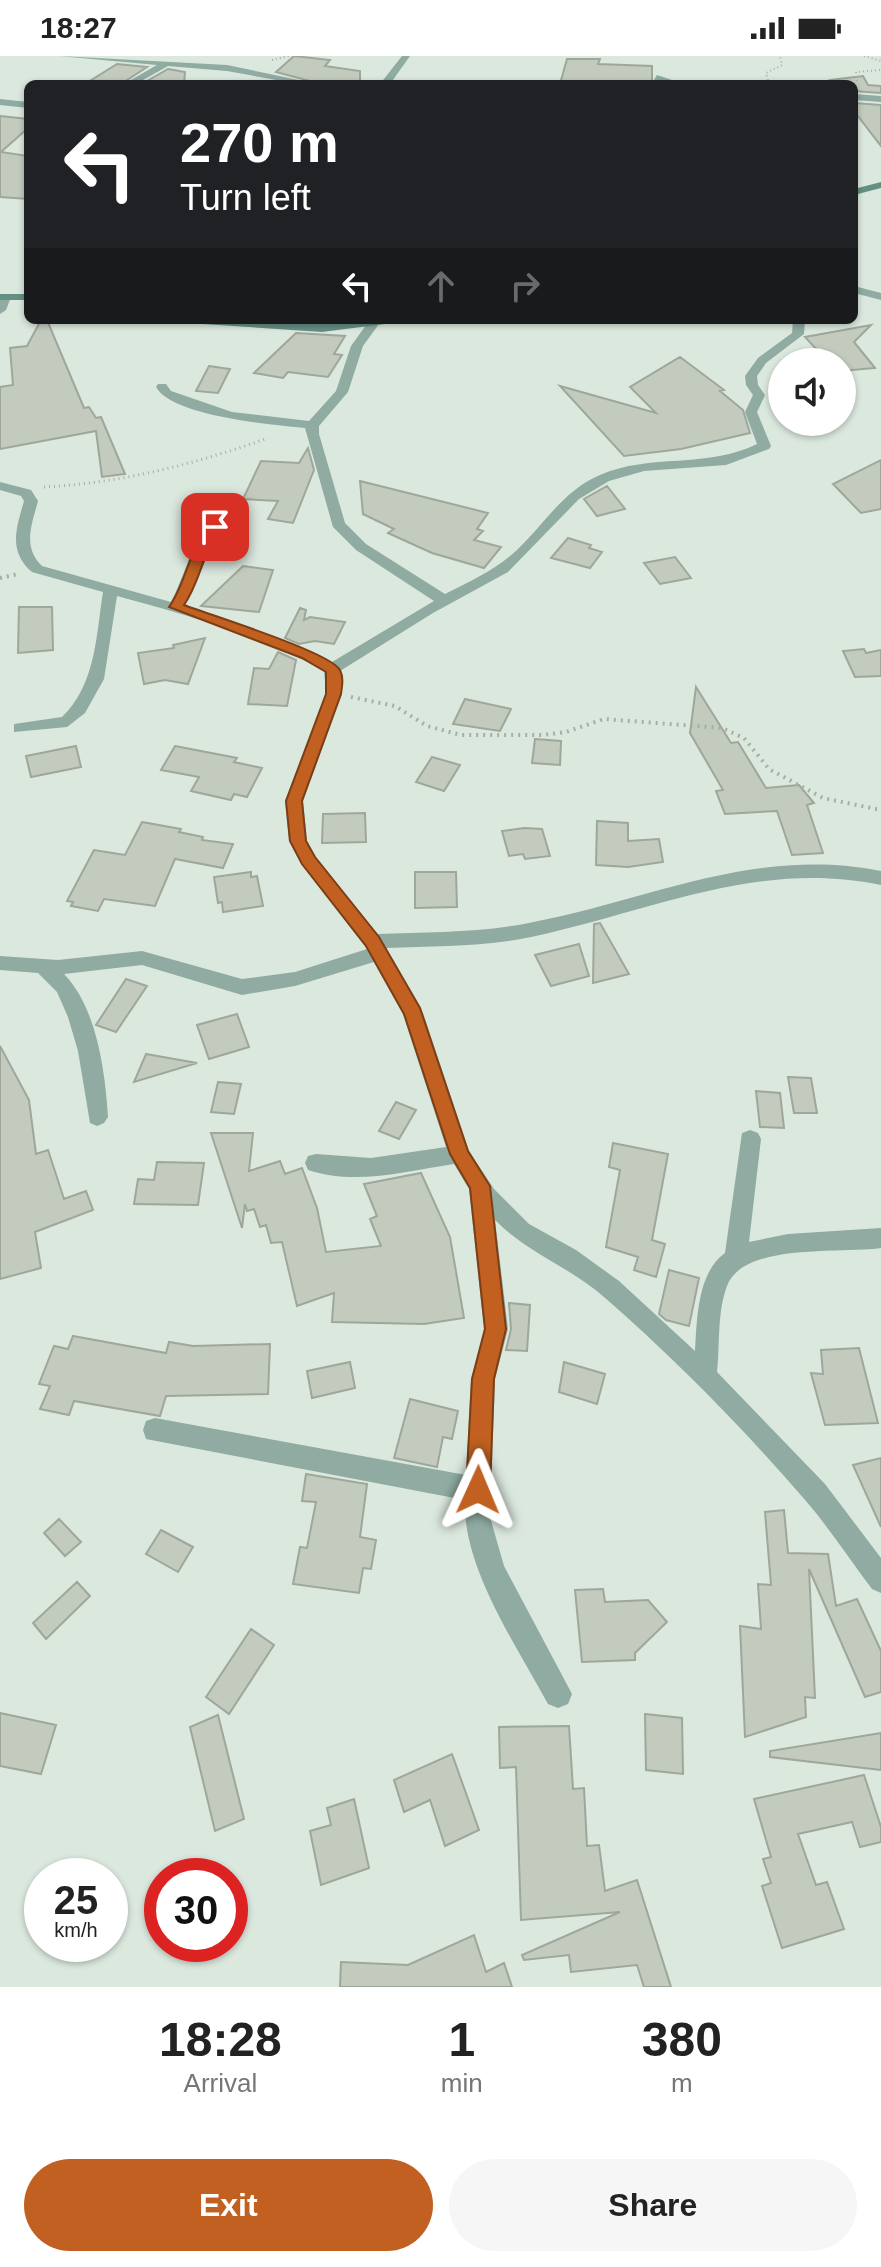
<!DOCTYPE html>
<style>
:root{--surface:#fff;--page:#f6f6f6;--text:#222;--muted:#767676;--accent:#c16020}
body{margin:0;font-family:Arial,sans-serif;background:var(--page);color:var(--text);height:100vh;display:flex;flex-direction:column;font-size:30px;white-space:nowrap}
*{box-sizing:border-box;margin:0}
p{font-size:26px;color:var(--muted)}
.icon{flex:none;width:44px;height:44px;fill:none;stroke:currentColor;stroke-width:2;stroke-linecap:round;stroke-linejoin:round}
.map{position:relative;height:1931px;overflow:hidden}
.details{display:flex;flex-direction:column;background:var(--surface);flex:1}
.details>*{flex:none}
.guide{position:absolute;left:24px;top:24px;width:834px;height:244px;border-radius:12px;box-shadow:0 2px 6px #0004;background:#202124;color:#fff;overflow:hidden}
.fabs{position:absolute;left:768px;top:292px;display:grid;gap:16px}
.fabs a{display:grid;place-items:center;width:88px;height:88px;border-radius:50%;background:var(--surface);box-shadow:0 2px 6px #0004;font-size:40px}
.speed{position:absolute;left:24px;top:1802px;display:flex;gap:16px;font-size:40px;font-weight:700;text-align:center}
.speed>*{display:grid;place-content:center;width:104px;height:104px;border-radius:50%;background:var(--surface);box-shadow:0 2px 6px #0004;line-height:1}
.speed small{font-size:20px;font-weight:400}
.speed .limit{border:12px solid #d22;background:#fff;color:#111}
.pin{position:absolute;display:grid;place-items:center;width:68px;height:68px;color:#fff;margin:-34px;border-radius:16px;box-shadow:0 4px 12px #0006}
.me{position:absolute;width:88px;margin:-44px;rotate:1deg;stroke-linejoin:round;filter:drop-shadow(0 0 6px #0008)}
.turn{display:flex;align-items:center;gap:28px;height:168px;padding:0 24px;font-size:36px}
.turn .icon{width:104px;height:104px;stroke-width:2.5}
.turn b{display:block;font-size:56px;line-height:68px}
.lanes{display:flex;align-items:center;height:76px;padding:0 24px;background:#0003;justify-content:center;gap:40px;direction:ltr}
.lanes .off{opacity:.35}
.eta{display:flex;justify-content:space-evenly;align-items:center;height:136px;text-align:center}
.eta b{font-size:48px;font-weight:800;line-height:56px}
.primary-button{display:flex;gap:16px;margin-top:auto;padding:16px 24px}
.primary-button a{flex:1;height:92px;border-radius:48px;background:var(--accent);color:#fff;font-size:32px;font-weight:800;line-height:92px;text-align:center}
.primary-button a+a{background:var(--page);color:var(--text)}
.status{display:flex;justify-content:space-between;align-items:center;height:56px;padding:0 40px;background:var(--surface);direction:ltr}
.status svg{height:22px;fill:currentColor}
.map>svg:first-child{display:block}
.building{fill:#c3cbbe;stroke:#9fa69a;stroke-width:2}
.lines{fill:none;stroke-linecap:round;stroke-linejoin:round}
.path-far2{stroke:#a5afa7;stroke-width:2;stroke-dasharray:1 3;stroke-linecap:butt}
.path-far1{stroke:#a5afa7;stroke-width:3;stroke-dasharray:1 4;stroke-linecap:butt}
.path{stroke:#a5afa7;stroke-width:4;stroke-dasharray:2 5;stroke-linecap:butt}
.street{fill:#8faba2;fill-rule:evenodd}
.secondary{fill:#658f83;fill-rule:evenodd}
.route{fill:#c16020;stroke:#7d3e15;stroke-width:2}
</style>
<div class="status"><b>18:27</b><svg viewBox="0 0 49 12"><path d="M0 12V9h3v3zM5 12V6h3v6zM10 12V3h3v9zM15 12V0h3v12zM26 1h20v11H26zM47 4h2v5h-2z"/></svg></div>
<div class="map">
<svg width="881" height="1931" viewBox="0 0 881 1931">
<rect width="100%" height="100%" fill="#dbe8de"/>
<path class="building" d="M294,0L330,4L325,10L360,15V28H321L276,16Z
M567,3H600L598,8L652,10V28H560Z
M117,8L147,11L121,28H85Z
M168,13L185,16L184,28H142Z
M863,20L868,29L881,30V37L854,35V28H833L830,24Z
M854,47L881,49V90L854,55Z
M0,60L28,63V72L1,96L28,100V143L0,141Z
M41,264H47L84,352L89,351L96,362L101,361L125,418L102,421L96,375L0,393V331L13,329L10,292L27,290Z
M871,269L854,286L875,312L842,315V306H828L805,281Z
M296,277L345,280L334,298L342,299L328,321L288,316L283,322L254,317Z
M680,301L724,334L720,335L743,354L750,377L681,393L624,400L560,330L656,357L630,331Z
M209,310L230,313L218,337L196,335Z
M308,392L314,414L293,467L268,463L278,445L243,443L261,405L299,407Z
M881,404V453L861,457L833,428Z
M360,425L488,457L477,473L483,475L474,484L501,491L484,512L432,497L388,477L394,473L363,458Z
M607,430L625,453L597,460L584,443Z
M568,482L591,489L589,492L602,496L590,512L551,502Z
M675,501L691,522L660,528L644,507Z
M243,510L273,514L259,556L201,550Z
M19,551H52L53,594L18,597Z
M300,552L306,554L304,564L310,561L345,566L334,588L315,585L299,588L285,582Z
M205,582L188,628L165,624L144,628L138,597L174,592L173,589Z
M864,593L866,597L881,594V620L855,621L843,595Z
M278,596L296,604L287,650L248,648L254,612L269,613Z
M696,631L731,687L738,686L766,732L799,729L814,747L807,749L823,797L792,799L777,755L725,758L716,735L723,734L690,677Z
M465,643L511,653L500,675L453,668Z
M535,683L561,685L560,709L532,707Z
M76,690L81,711L31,721L26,700Z
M175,690L237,702L234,706L262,712L247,741L234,738L231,744L191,735L199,721L161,714Z
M432,701L460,709L444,735L416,726Z
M365,757L366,786L322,787L323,758Z
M597,765L628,767V785L659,783L663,806L628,811L596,809Z
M142,766L181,773L179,776L203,781L202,784L233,788L223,812L175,803L155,850L104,843L98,855L71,850L73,846L67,845L94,794L125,799Z
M524,772L542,773L550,800L525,803L523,798L509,800L502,775Z
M251,816V821L257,820L263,850L223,856L222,846L218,847L214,821Z
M415,816H456L457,851L415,852Z
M600,867L629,918L593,927L594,868Z
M579,888L589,920L551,930L535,899Z
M126,923L147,930L116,976L96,969Z
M237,958L249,991L209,1003L197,969Z
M0,990L29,1044L36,1098L48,1094L64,1143L86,1135L93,1154L35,1176L41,1212L0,1223Z
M146,998L197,1007L134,1026Z
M788,1021L811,1022L817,1057H794Z
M218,1026L241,1028L234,1058L211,1056Z
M756,1035L780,1037L784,1072L760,1071Z
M396,1046L416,1054L399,1083L379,1075Z
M211,1077H253L249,1115L280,1105L285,1118L302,1112L317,1152L326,1196L381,1190L370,1163L377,1160L364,1128L421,1117L450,1181L464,1262L424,1268L332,1266L334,1237L297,1250L282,1186L271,1187L266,1169L260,1171L254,1153L247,1155L245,1148L242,1172Z
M613,1087L668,1098L652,1184L665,1188L656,1221L634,1214L638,1201L606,1191L620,1114L609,1111Z
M157,1106L204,1107L198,1149L134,1148L138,1123L154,1124Z
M669,1214L699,1222L689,1270L666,1264L659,1258Z
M509,1247L530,1249L527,1295L506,1294L511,1273Z
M73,1280L166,1297L169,1286L193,1290L270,1288L268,1338L166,1340L160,1360L74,1345L69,1359L40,1353L50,1330L39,1328L54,1290L68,1293Z
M859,1292L878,1367L825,1369L811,1317L823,1318L821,1294Z
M350,1306L355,1332L312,1342L307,1315Z
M564,1306L605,1318L597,1348L559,1336Z
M410,1343L458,1355L452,1383L443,1381L437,1411L394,1402Z
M881,1402V1471L853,1409Z
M306,1418L367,1428L360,1481L376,1484L371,1513L363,1512L359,1537L293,1528L300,1491L307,1492L316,1446L302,1445Z
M784,1454L788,1497L828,1498L836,1550L857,1543L881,1595V1636L865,1641L809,1513L815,1642L805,1641L806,1661L745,1681L740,1570L761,1573L758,1528L771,1529L765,1456Z
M59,1463L81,1486L65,1500L44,1477Z
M161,1474L193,1491L178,1516L146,1498Z
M77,1526L90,1540L46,1583L33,1567Z
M603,1533L605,1546L648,1544L667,1566L635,1597V1604L582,1606L575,1534Z
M251,1573L274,1589L229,1658L206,1641Z
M0,1657L56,1669L41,1718L0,1710Z
M645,1658L682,1662L683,1718L646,1714Z
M218,1659L244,1763L215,1775L190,1671Z
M569,1670L573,1733L584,1732L587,1790L599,1789L605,1835L637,1824L671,1931H644L637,1909L571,1916L569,1899L524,1904L522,1899L620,1856L521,1864L516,1711L500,1712L499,1671Z
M881,1677V1714L770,1701V1695Z
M452,1698L479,1774L445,1790L430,1744L404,1756L394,1724Z
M864,1719L881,1771V1786L860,1791L852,1766L798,1778L816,1829L827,1826L844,1873L782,1892L762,1830L771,1827L763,1803L771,1801L754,1743Z
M354,1743L369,1812L321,1829L310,1775L331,1769L327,1752Z
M474,1879L486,1916L504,1907L512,1931H340L341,1906L408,1909Z"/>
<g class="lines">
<path class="path-far2" d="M864,0L881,5
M272,4L289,0
M857,25L856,16L881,14
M769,28L766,17L782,9L780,0"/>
<path class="path-far1" d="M44,431C122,427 195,408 268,382"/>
<path class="path" d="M0,522L18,518
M351,641L395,650L427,670L461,679H543L566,676L604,663L722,672L744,682L769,713L823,742L881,754"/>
<path class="street" d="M59,0L227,9L318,28H298L227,15L168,10L136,28H124L157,9Z
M402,0H410L390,28H380Z
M657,19L678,26L680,28L654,24Z
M700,25H742L747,28H695Z
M854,38L881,40V46L854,44Z
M0,43L28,46V52L0,49Z
M854,230L881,237V244L854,237Z
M5,238L11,241L6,254L0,258V240Z
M793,264H805L804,278L766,307L757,320L758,329L765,339L757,356L771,390L769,393L726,409L644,415L609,425L579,443L508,516L433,557L340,615L342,638L303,745L307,785L315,800L377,878C428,876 479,877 529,867C650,844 755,790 881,815V829C757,803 650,856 531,881C483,891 434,890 386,892L423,957L469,1095L494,1133L529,1168L576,1194L619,1225L695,1295C697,1264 697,1217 725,1197L742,1077L750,1074L758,1077L761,1083L749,1186L788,1178L881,1172V1192C842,1198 743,1186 727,1230C717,1256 720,1289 717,1316L825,1428L881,1502V1537L872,1533C850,1504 830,1473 806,1445C744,1373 675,1303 604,1241C570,1211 526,1196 495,1164L508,1273L495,1323L490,1461L504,1510L572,1638L568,1648L558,1652L548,1648C517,1590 462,1511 465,1444L146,1383L143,1374L146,1365L155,1362L466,1419L471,1323L484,1273L469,1133L454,1108C406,1115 356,1130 308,1114L305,1107L308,1100L316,1098L371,1102L446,1091L403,958L374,906L295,930L242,939L142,909L64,918C97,952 105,1015 108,1061L104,1067L97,1070L90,1067L78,995L68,961L57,936L38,917L0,914V900L58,904L142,895L242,923L295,916L367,893L302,809L289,785L285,745L326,638L324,615C261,580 187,559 117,540L104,623L85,657L67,671L14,676V668L62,661C96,628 96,580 103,536L32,516C8,495 16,473 24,445L21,440L0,434V426L31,434L38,445C32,468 22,491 42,510L171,546C188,516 198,451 245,458V464C201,480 205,513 185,549L313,596L332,606L434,545L356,494L333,471L305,372C272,369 172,360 156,331L158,328H166L171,335L232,356L309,365L336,335L351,290L369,265H377L379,268L363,290L348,336L319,370V378L345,467L366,488L445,538C471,525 496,514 518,493C545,467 564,434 600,419C650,397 707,413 757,388L745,356L753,339L746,329L745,320L758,302L792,277Z"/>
<path class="secondary" d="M881,126V132L854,139V133Z
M0,238H28V244H0Z
M197,264L322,268L391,264L385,268L322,276L203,268Z"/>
</g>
<path class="route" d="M211,468L222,471C203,493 201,525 184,549C210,559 330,596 340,614C344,622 342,630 341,638L302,745L306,785L315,801L379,881L420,952L468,1095L490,1130L506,1273L494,1323L490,1434L486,1443L478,1446L470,1443L466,1434L472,1323L485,1273L470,1132L450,1098L404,958L366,890L302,808L290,785L286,745L326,638V616L302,602L169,551C187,526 189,490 211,468Z"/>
</svg>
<div class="fabs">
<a><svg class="icon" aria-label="sound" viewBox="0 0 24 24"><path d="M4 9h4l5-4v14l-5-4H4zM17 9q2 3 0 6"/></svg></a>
</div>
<div class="speed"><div>25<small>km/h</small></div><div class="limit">30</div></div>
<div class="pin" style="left:215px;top:471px;background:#d93025"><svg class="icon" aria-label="arrive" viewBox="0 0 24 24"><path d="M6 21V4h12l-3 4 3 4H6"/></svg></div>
<svg class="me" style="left:478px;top:1434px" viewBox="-20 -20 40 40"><path d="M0-17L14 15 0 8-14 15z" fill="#c16020" stroke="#fff" stroke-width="4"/></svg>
<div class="guide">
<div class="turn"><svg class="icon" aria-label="left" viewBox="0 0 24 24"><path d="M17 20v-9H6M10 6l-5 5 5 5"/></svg><div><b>270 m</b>Turn left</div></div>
<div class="lanes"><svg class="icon" aria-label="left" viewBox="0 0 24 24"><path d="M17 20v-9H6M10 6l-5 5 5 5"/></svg><svg class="icon off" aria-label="ahead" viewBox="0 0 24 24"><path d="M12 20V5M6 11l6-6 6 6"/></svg><svg class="icon off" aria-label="right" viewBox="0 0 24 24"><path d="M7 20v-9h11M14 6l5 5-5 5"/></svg></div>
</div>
</div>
<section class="details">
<div class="eta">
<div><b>18:28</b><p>Arrival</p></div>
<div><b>1</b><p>min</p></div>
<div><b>380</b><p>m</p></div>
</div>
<div class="primary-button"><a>Exit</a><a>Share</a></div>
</section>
